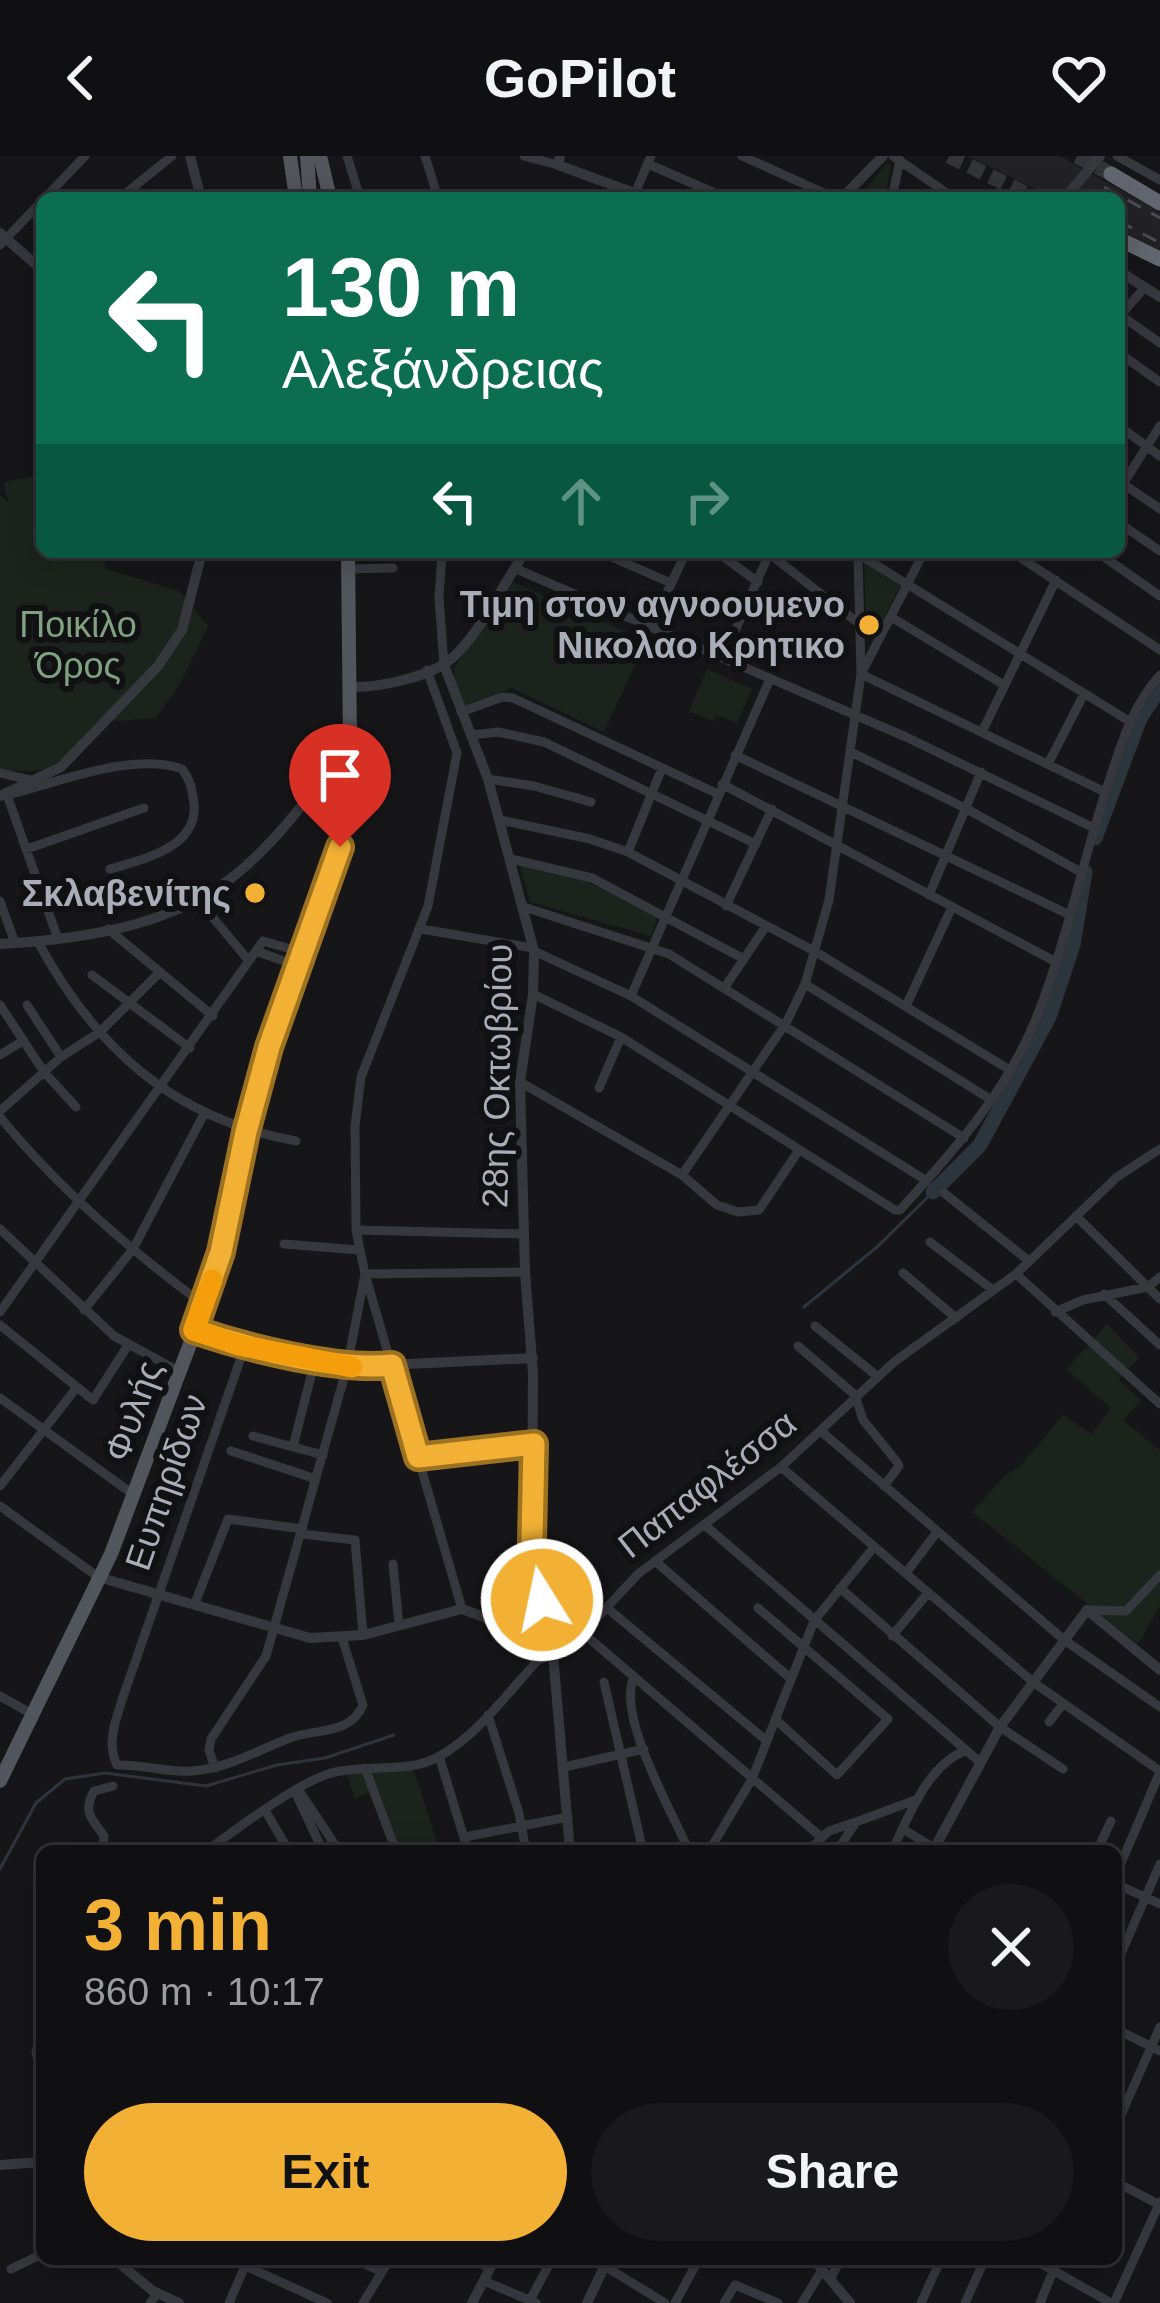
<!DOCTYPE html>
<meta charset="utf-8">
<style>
:root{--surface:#101012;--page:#19191b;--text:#f1f3f6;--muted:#9c9d9f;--line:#303032;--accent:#f2b134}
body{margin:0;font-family:Helvetica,sans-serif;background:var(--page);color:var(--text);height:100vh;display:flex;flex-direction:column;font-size:45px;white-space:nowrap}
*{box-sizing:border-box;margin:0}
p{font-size:39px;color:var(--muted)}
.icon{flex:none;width:66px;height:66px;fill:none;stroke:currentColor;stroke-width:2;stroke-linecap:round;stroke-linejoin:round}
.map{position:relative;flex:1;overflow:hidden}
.side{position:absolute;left:36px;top:1689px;width:1086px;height:420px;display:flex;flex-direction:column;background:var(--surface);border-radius:18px;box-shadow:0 6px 30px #0003,0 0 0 3px var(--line)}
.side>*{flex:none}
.guide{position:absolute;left:36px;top:36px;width:1089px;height:366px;border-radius:18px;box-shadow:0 6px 30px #0003,0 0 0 3px var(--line);background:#0b6e4f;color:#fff;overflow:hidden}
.pin{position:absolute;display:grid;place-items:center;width:102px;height:102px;color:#fff;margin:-123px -51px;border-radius:50% 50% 50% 0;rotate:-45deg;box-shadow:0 0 12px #0007}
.pin .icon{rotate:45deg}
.me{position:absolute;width:132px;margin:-66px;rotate:350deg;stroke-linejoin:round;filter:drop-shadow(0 0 9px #0008)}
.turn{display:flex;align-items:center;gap:42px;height:252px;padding:0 48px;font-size:54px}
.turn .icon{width:156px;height:156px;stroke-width:2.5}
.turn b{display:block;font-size:84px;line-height:102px}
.lanes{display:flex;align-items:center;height:114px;padding:0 48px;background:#0003;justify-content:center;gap:60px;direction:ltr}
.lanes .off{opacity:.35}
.round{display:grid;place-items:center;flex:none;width:126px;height:126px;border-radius:63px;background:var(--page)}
.summary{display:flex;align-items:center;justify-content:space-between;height:204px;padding:0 48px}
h1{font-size:72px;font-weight:600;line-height:90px;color:var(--accent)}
.primary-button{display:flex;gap:24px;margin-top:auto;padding:24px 48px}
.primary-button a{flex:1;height:138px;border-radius:72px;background:var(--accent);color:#111;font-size:48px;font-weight:600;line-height:138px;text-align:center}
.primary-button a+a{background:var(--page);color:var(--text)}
header{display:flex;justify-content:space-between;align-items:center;height:156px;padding:0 48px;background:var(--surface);font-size:54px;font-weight:600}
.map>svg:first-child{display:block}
.built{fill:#222225}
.green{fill:#1c231d}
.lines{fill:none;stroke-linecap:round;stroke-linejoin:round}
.stream{stroke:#2c353c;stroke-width:3}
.river{stroke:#2c353c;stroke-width:15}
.motorway-tunnel{stroke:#333438;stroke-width:15;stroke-dasharray:15 8;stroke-linecap:butt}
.minor{stroke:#37383d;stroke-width:9}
.tertiary{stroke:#37383d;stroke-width:10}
.primary{stroke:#53555c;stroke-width:14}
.motorway{stroke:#63666e;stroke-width:15}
.rail{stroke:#4a4c52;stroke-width:3;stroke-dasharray:15 12;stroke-linecap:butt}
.route-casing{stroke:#9d7322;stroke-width:30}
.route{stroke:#f2b134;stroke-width:21}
.slow{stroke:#f59e0b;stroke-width:21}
.poi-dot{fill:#f2b134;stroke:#111113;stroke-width:4.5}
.labels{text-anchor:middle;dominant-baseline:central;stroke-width:12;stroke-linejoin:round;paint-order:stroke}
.poi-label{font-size:36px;font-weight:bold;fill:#a8adb8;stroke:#111113;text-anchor:end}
.park-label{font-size:36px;fill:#7fa381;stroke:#111113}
.street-label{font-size:36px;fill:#a8adb8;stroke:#111113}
</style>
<header><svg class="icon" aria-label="back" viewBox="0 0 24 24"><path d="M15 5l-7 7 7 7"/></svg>GoPilot<svg class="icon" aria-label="heart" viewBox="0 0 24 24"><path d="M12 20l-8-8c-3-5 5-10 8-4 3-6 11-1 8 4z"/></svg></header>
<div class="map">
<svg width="1160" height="2147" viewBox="0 0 1160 2147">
<rect width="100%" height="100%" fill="#161618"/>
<path class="built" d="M968,0H1060L1160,56V95L1119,74V42H1054Z"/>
<path class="green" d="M887,7L891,9L885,42H858Z
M42,318V396H103L106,413L179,435L208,470L181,526L156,562L98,566C60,605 58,621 0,613V339L8,346L4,326Z
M864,405L900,430L883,465L873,469L866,465Z
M513,426L646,485L604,576L512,532L463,550L454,531V512Z
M707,513L752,533L737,567L717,559L713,565L689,555Z
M520,710L574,720L658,759L651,780L530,746Z
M1107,1168L1139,1201L1119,1224L1141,1245L1123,1264L1160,1294V1450L1138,1488L972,1356L1005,1319L1019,1312L1063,1259L1092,1278L1111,1252L1066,1213Z
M411,1605L440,1695H399L374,1634L355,1643L344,1610Z"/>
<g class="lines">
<path class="stream" d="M804,1151L877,1091L933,1036
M0,1713L36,1647L65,1623L105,1617L206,1630L277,1609L325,1602L394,1579"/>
<path class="river" d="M1095,682L1140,562L1160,532
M933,1036L980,989L1049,861L1073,789L1085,716"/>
<path class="motorway-tunnel" d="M949,0L1035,42
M1077,0L1111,18"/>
<path class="minor" d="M347,0L360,42
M425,0L438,42
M524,0L558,9
M742,0L835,42
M893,0L954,42
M1117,0L1160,24
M648,8L726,42
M45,42L85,0
M120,42L172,0
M633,42L651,0
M892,42L900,4
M0,89L42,45
M1119,158L1160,187
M1119,161L1145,131
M1119,197L1160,226
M1119,270L1160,300
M1119,325L1160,353
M1119,334L1160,270
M1119,367L1160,395
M442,396L439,442L444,509
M600,396L671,427
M717,396L758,426
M767,396L857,466
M855,396L1129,565
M1012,396L1160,494
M1097,396L1160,440
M858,398L861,518
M514,412L906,581L1094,672
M348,413L393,412
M891,461L1004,529
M651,471L686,396
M723,502L769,398
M427,514L457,597L428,750L361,921L355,970L356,1074L365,1118L462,1453
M861,518L1105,636
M461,556L502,541L513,542L718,638
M982,576L1056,424
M471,579L498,576L544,586L756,688
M851,596L965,652L1079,715
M735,599L1070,759
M1048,608L1084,538
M0,617L34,625
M488,623L534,630L591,646
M722,628L1056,806
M500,664L590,683L628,696L816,796L1010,914
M27,693L144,652
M628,696L662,612
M511,703L592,722L744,803
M929,739L981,616
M0,745L15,787
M726,750L772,653
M524,751L669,798L964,982
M210,758L249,805
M108,773L213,860
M421,773L533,792
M58,783L7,639C57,627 133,595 182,613C191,625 192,633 194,648C198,692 143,703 110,713
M38,786C96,893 174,963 296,985
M256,795L295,809
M534,795L631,840L927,1025
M92,819L190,892
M805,828L990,943
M725,831L766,770
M533,838L621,881L895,1054H900C953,996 1008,934 1037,860C1067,784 1083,703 1109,625C1122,586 1132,550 1160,519
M631,840L770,523
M0,849L44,916L76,951
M27,849L61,901
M906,850L952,751
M0,899L21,886
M520,926L682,1019L717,1049L738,1056L759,1054L799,994
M599,932L621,881
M0,955L61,901L100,876L160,816
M0,961C57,1031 130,1094 203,1148
M682,1019L786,867L805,828L829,744L861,518L924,396
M944,1037L1029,1105
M1076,1060L1160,1143
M0,1073L114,1180L180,1216
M356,1074L524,1078
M930,1086L993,1134
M284,1088L359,1094
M903,1117L956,1162
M1016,1118L1117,1021L1160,993
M1104,1138L1160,1189
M84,1154L133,1093L204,958
M0,1156L263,785L301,796
M1055,1156L1083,1144L1148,1131L1160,1121
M0,1169L93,1244L128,1189
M815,1170L877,1220
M245,1190L123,1541C116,1564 106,1586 117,1609C142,1608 166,1617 192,1615C229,1612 256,1595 290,1582C315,1572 350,1580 363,1549L342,1482
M798,1190L855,1239L863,1264L897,1306L899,1310L884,1330
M0,1242L134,1339
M822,1276L1063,1483L1160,1551
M253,1280L323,1299
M293,1291L315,1204
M231,1295L316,1323
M418,1301L534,1288
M781,1311L1033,1526L1160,1615
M0,1330L77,1231
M0,1350L98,1421
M706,1370L981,1607
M302,1378L355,1384L363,1479
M655,1405L790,1522
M393,1408L399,1469
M906,1417L937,1376
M840,1432L1000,1571L1063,1613
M195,1447L228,1363L303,1373
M607,1452L767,1585
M758,1452L888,1563L837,1619L775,1563
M1087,1454L1126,1455L1160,1419
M583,1477L821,1681
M892,1480L928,1437
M553,1498L583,1477L638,1418L781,1311L894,1206L1016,1118L1160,1248
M634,1521C616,1559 672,1656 689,1695
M604,1526L643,1695
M0,1540L32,1558
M488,1559L519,1657L526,1695
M1049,1566L1063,1548
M439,1600L468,1695
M564,1611L644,1593
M215,1612L209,1594L211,1583L266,1500L347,1211L365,1118L525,1116
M365,1612L396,1695
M298,1633L339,1695
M297,1640L323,1695
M266,1656L289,1695
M903,1673L934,1692
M465,1681L568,1661
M103,1695L104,1680C92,1662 82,1657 94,1635L113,1630
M206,1695C237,1673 297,1627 331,1617C367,1607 407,1619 440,1600C479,1578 509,1535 539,1503
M709,1695L752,1623L814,1465L874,1391
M808,1695L829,1675L856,1666
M837,1695L856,1666L918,1643
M892,1695C908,1662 928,1608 965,1595
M1097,1695L1111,1665
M1116,1719L1160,1616
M1116,1728L1160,1748
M1116,1809L1160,1708
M1116,1873L1160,1895
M42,1876L36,1896L42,1925
M1116,1970L1160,1871
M1116,2026L1160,2049
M230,2103L327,2147
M354,2103L382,2116
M471,2103L490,2112
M593,2103L665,2147
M1033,2103L1111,2147
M11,2113L42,2098
M830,2123L841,2103
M484,2125L536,2147
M530,2144L552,2103
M150,2147L158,2137
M229,2147L248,2103
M363,2147L390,2103
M675,2147L699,2103
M724,2147L735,2129L778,2147
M802,2147L822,2114
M921,2147L941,2103
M965,2147L985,2103
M1040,2147L1058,2103
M1114,2147L1160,2046"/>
<path class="tertiary" d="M190,0L201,42
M560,0L558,9L648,42
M842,42L883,0
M1065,42L1100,0
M0,77L42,114
M1119,115L1160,141
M444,509L488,623L534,795L533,838L520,926L525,1116L533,1218L532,1385L553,1498L570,1695
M351,531C377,532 429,521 450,504C478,481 504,427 525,396
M0,640L61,611L158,510L182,474L202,396
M0,788C69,784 147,774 208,738C265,704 309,641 348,589
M194,1174L239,1189L347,1211L533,1202
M98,1421L310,1482L363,1479L462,1453L484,1461L539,1503L553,1498
M933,1695L1000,1571L1087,1454L1160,1514
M0,2009L42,2006
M114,2103L153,2135L179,2147
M813,2103L850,2147
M472,2147L495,2103
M587,2147L608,2103"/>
<path class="primary" d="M290,0L296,42
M307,0L310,42
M320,0L330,42
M0,1625L111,1398L190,1188L221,1096L246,976L269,891L295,809L338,700L350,586L348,396"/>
<path class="motorway" d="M1111,18L1160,47
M1119,83L1160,103"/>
<path class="rail" d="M1104,31L1160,62
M1119,65L1160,87"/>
</g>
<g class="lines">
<g class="route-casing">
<path id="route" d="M340,691L269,891L246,976L221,1096L194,1174C247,1192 337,1215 392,1209L418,1301L534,1288L532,1385L542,1444"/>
</g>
<use href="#route" class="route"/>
<path class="slow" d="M212,1124L194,1174L239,1189L352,1211"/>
</g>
<g class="poi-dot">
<circle cx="869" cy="469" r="12"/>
<circle cx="255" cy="737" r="12"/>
</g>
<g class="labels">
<g class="poi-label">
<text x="845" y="448">Τιμη στον αγνοουμενο<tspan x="845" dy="41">Νικολαο Κρητικο</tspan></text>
<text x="231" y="737">Σκλαβενίτης</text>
</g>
<g class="park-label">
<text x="78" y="468">Ποικίλο<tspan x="78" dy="41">Όρος</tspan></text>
</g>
<g class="street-label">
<text transform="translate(497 920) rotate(-89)">28ης Οκτωβρίου</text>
<text transform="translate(133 1255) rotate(-70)">Φυλής</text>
<text transform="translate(166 1326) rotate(-71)">Ευπηρίδων</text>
<text transform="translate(707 1328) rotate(-38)">Παπαφλέσσα</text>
</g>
</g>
</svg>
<div class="pin" style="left:340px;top:691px;background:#d93025"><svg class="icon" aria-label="arrive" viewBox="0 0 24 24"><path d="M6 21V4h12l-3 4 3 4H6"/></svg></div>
<svg class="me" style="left:542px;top:1444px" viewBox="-20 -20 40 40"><circle r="17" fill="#f2b134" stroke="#fff" stroke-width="3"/><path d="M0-11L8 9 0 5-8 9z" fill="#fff"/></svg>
<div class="guide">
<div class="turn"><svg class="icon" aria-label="left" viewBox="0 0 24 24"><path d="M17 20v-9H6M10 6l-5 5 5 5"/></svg><div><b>130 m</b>Αλεξάνδρειας</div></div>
<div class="lanes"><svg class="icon" aria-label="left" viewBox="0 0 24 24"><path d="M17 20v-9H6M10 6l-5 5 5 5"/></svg><svg class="icon off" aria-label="ahead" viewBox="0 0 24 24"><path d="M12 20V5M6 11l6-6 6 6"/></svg><svg class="icon off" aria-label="right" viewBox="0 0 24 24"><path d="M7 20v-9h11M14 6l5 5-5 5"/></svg></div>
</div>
<section class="side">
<div class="summary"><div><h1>3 min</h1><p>860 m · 10:17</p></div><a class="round"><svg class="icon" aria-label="close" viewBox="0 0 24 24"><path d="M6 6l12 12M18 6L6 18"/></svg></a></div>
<div class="primary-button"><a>Exit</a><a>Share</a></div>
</section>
</div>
